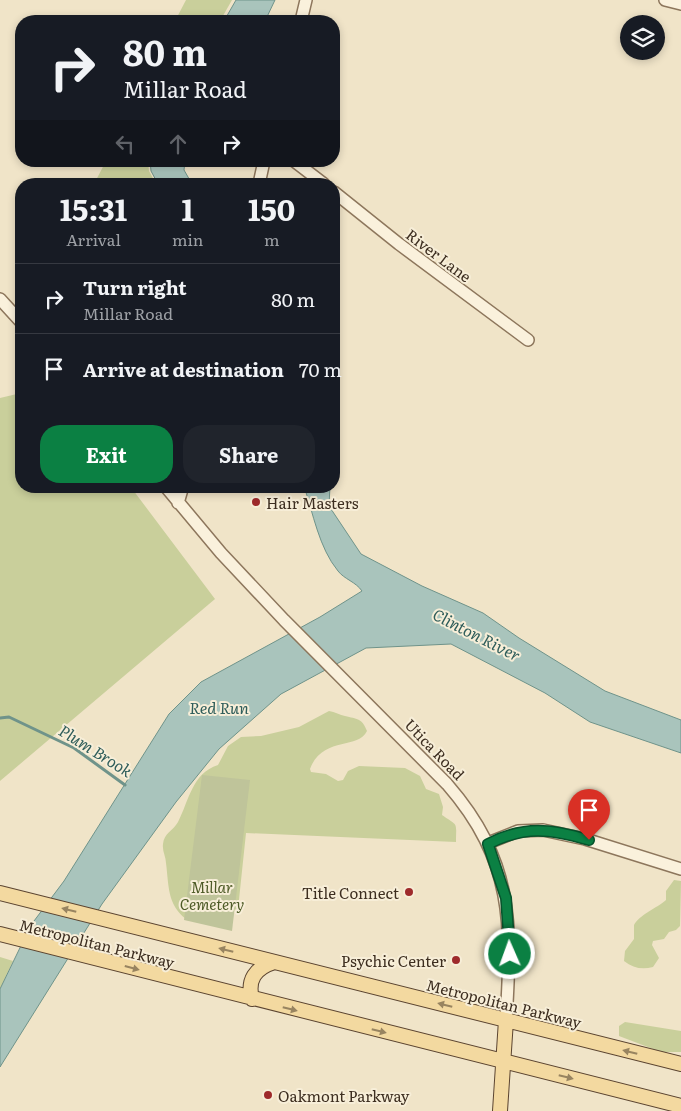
<!DOCTYPE html>
<style>
:root{--surface:#171b24;--page:#20242c;--text:#f1f3f6;--muted:#9ea1a6;--line:#363941;--accent:#0b8043}
body{margin:0;font-family:Literata,serif;background:var(--page);color:var(--text);height:100vh;display:flex;flex-direction:column;font-size:19px;white-space:nowrap}
*{box-sizing:border-box;margin:0}
p{font-size:16px;color:var(--muted)}
.icon{flex:none;width:28px;height:28px;fill:none;stroke:currentColor;stroke-width:2;stroke-linecap:round;stroke-linejoin:round}
.map{position:relative;flex:1;overflow:hidden}
.panel{position:absolute;left:15px;top:178px;width:325px;height:315px;display:flex;flex-direction:column;background:var(--surface);border-radius:20px;box-shadow:0 2px 8px #0003}
.panel>*{flex:none}
.top-card{position:absolute;left:15px;top:15px;width:325px;height:152px;border-radius:20px;box-shadow:0 2px 8px #0003;background:#171b24;color:var(--text);overflow:hidden}
.buttons{position:absolute;left:620px;top:15px;display:grid;gap:10px}
.buttons a{display:grid;place-items:center;width:45px;height:45px;border-radius:50%;background:var(--surface);box-shadow:0 2px 8px #0003;font-size:25px}
.pin{position:absolute;display:grid;place-items:center;width:42px;height:42px;color:#fff;margin:-51px -21px;border-radius:50% 50% 50% 0;rotate:-45deg;box-shadow:0 0 5px #0007}
.pin .icon{rotate:45deg}
.me{position:absolute;width:55px;margin:-28px;rotate:358deg;stroke-linejoin:round;filter:drop-shadow(0 0 4px #0008)}
.turn{display:flex;align-items:center;gap:18px;height:105px;padding:0 25px;font-size:22px}
.turn .icon{width:65px;height:65px;stroke-width:2.5}
.turn b{display:block;font-size:35px;line-height:42px}
.lanes{display:flex;align-items:center;height:48px;padding:0 25px;background:#0003;justify-content:center;gap:25px;direction:ltr}
.lanes .off{opacity:.35}
.eta{display:flex;justify-content:space-evenly;align-items:center;height:85px;text-align:center}
.eta b{font-size:30px;font-weight:700;line-height:35px}
.action{display:flex;gap:10px;margin-top:auto;padding:10px 25px}
.action a{flex:1;height:58px;border-radius:20px;background:var(--accent);color:#fff;font-size:20px;font-weight:700;line-height:58px;text-align:center}
.action a+a{background:var(--page);color:var(--text)}
ul{padding:0;list-style:none}
li{display:flex;align-items:center;gap:15px;height:70px;padding:0 25px;border-top:1px solid var(--line)}
li div{flex:1}
li b{display:block;font-size:19px}
li em{font-style:normal}
.map>svg:first-child{display:block}
.green{fill:#c9cf9b}
.cemetery{fill:#bfc49a}
.water{fill:#a9c4bc;stroke:#6f938a}
.lines{fill:none;stroke-linecap:round;stroke-linejoin:round}
.stream{stroke:#6f938a;stroke-width:3}
.minor-casing{stroke:#8d765c;stroke-width:14}
.major-casing{stroke:#5b4430;stroke-width:16}
.minor{stroke:#faf1dc;stroke-width:11}
.major{stroke:#f3d9a0;stroke-width:14}
.oneway{fill:#988460}
.route-casing{stroke:#07532c;stroke-width:12}
.route{stroke:#0b8043;stroke-width:9}
.poi-dot{fill:#9e2a2b;stroke:#f7eed8;stroke-width:2}
.labels{text-anchor:middle;dominant-baseline:central;stroke-width:4;stroke-linejoin:round;paint-order:stroke}
.street-label{font-size:15px;fill:#3d2e20;stroke:#f7eed8}
.poi-label{font-size:15px;fill:#3d2e20;stroke:#f7eed8;text-anchor:start}
.park-label{font-size:15px;font-style:italic;fill:#4d5a26;stroke:#f7eed8}
.water-label{font-size:16px;font-style:italic;fill:#2f5d5a;stroke:#f7eed8}
</style>
<div class="map">
<svg width="681" height="1111" viewBox="0 0 681 1111">
<rect width="100%" height="100%" fill="#f0e4c8"/>
<path class="green" d="M186,0H232L220,21H175Z
M106,161H148L149,171L156,184H94Z
M21,393V486H130L215,599L0,781V398Z
M329,711C335,712 340,715 345,716C357,719 362,718 367,731C358,750 322,736 310,769L311,772L326,774L338,781L343,780L348,771L359,766L405,768L420,776L426,789L439,794L443,807L442,815C459,827 456,821 456,842L246,833L238,909L186,919C167,904 169,886 166,863C166,857 162,851 163,844C164,833 173,831 178,822C189,801 192,773 218,765L228,746L241,737L261,736L299,727Z
M674,880L681,881L680,926L676,930L669,932L664,939L653,941L652,945L659,958L653,967C642,970 633,968 624,961L625,951L634,939V925C639,915 657,908 666,900V891Z
M0,957L13,961L0,989Z
M625,1022L681,1031V1052H661L619,1036V1026Z"/>
<path class="cemetery" d="M202,775L250,780L232,931L184,920Z"/>
<path class="water" d="M236,0H275L265,21H224Z
M150,161H185L184,170L192,184H158L151,171Z
M304,486H330L329,506L361,554L422,586L483,613L519,638L605,691L681,720V753L590,722L545,693L451,644L366,648L281,694L219,749L176,802L102,904L0,1067V989L31,925L64,881L169,714L201,682L320,617L362,591C356,582 344,579 338,571C319,548 313,513 304,486Z"/>
<g class="lines">
<path class="stream" d="M0,718L9,717L74,748L125,785"/>
<g class="minor-casing">
<path id="minor" d="M665,0L681,4
M301,21L306,0
M294,161L324,184
M259,184L264,161
M334,192L399,244L528,340
M0,299L21,322
M165,486L221,553L284,620L447,784C514,861 512,924 506,1020
M178,503L183,486
M488,843L518,831L543,830L585,839L681,869"/>
</g>
<g class="major-casing">
<path id="major" d="M0,893L681,1064
M0,934L681,1106
M252,999C247,980 255,968 274,962
M500,1111L506,1020"/>
</g>
<use href="#minor" class="minor"/>
<use href="#major" class="major"/>
</g>
<defs><path id="oneway-solid" d="M-6-.8H1V-3.2L6.5 0L1 3.2V.8H-6Z" transform="scale(1.25)"/></defs>
<g class="oneway">
<use href="#oneway-solid" transform="translate(69 910) rotate(-166)"/>
<use href="#oneway-solid" transform="translate(226 950) rotate(-166)"/>
<use href="#oneway-solid" transform="translate(132 968) rotate(15)"/>
<use href="#oneway-solid" transform="translate(445 1005) rotate(-166)"/>
<use href="#oneway-solid" transform="translate(290 1009) rotate(14)"/>
<use href="#oneway-solid" transform="translate(379 1031) rotate(14)"/>
<use href="#oneway-solid" transform="translate(630 1052) rotate(-166)"/>
<use href="#oneway-solid" transform="translate(566 1077) rotate(14)"/>
</g>
<g class="lines">
<g class="route-casing">
<path id="route" d="M510,954L506,898L488,844C525,825 551,829 589,840"/>
</g>
<use href="#route" class="route"/>
</g>
<g class="poi-dot">
<circle cx="256" cy="502" r="5"/>
<circle cx="409" cy="892" r="5"/>
<circle cx="456" cy="960" r="5"/>
<circle cx="268" cy="1095" r="5"/>
</g>
<g class="labels">
<g class="street-label">
<text transform="translate(439 255) rotate(37)">River Lane</text>
<text transform="translate(435 749) rotate(46)">Utica Road</text>
<text transform="translate(97 943) rotate(14)">Metropolitan Parkway</text>
<text transform="translate(504 1003) rotate(14)">Metropolitan Parkway</text>
</g>
<g class="poi-label">
<text x="266" y="502">Hair Masters</text>
<text x="399" y="892" text-anchor="end">Title Connect</text>
<text x="446" y="960" text-anchor="end">Psychic Center</text>
<text x="278" y="1095">Oakmont Parkway</text>
</g>
<g class="park-label">
<text x="212" y="886">Millar<tspan x="212" dy="17">Cemetery</tspan></text>
</g>
<g class="water-label">
<text transform="translate(477 634) rotate(27)">Clinton River</text>
<text x="219" y="707">Red Run</text>
<text transform="translate(96 750) rotate(32)">Plum Brook</text>
</g>
</g>
</svg>
<div class="buttons">
<a><svg class="icon" aria-label="layers" viewBox="0 0 24 24"><path d="M12 4l9 5-9 5-9-5zM3 14l9 5 9-5"/></svg></a>
</div>
<div class="pin" style="left:589px;top:840px;background:#d93025"><svg class="icon" aria-label="arrive" viewBox="0 0 24 24"><path d="M6 21V4h12l-3 4 3 4H6"/></svg></div>
<svg class="me" style="left:510px;top:954px" viewBox="-20 -20 40 40"><circle r="17" fill="#0b8043" stroke="#fff" stroke-width="3"/><path d="M0-11L8 9 0 5-8 9z" fill="#fff"/></svg>
<div class="top-card">
<div class="turn"><svg class="icon" aria-label="right" viewBox="0 0 24 24"><path d="M7 20v-9h11M14 6l5 5-5 5"/></svg><div><b>80 m</b>Millar Road</div></div>
<div class="lanes"><svg class="icon off" aria-label="left" viewBox="0 0 24 24"><path d="M17 20v-9H6M10 6l-5 5 5 5"/></svg><svg class="icon off" aria-label="ahead" viewBox="0 0 24 24"><path d="M12 20V5M6 11l6-6 6 6"/></svg><svg class="icon" aria-label="right" viewBox="0 0 24 24"><path d="M7 20v-9h11M14 6l5 5-5 5"/></svg></div>
</div>
<section class="panel">
<div class="eta">
<div><b>15:31</b><p>Arrival</p></div>
<div><b>1</b><p>min</p></div>
<div><b>150</b><p>m</p></div>
</div>
<ul>
<li><svg class="icon" aria-label="right" viewBox="0 0 24 24"><path d="M7 20v-9h11M14 6l5 5-5 5"/></svg><div><b>Turn right</b><p>Millar Road</p></div><em>80 m</em></li>
<li><svg class="icon" aria-label="arrive" viewBox="0 0 24 24"><path d="M6 21V4h12l-3 4 3 4H6"/></svg><div><b>Arrive at destination</b></div><em>70 m</em></li>
</ul>
<div class="action"><a>Exit</a><a>Share</a></div>
</section>
</div>
